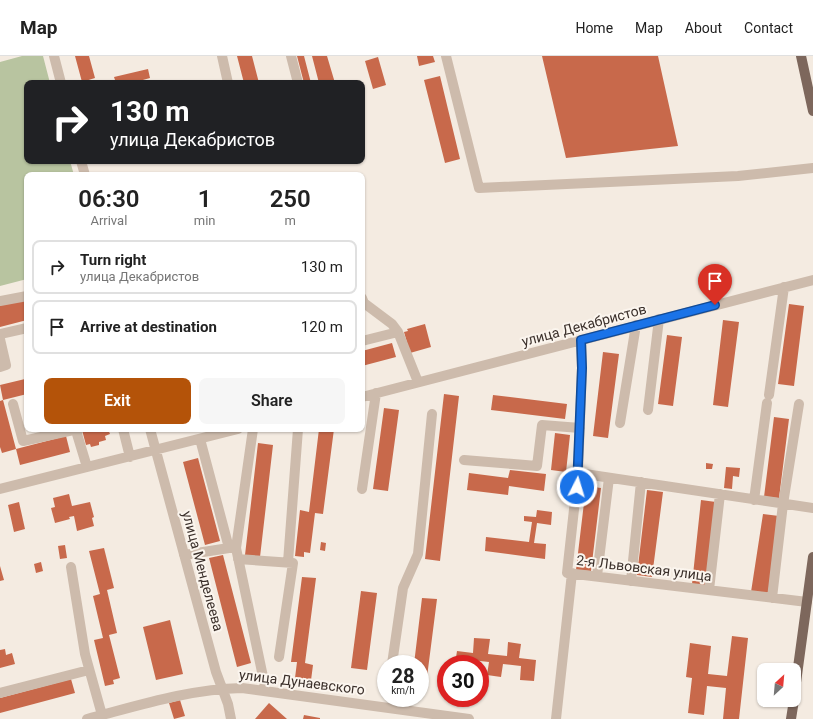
<!DOCTYPE html>
<meta charset="utf-8">
<style>
:root{--surface:#fff;--page:#f6f6f6;--text:#222;--muted:#767676;--line:#e0e0e0;--accent:#b45309}
body{margin:0;font-family:Roboto,sans-serif;background:var(--page);color:var(--text);height:100vh;display:flex;flex-direction:column;font-size:15px;white-space:nowrap}
*{box-sizing:border-box;margin:0}
p{font-size:13px;color:var(--muted)}
.icon{flex:none;width:22px;height:22px;fill:none;stroke:currentColor;stroke-width:2;stroke-linecap:round;stroke-linejoin:round}
.map{position:relative;flex:1;overflow:hidden}
.panel{position:absolute;left:24px;top:116px;width:341px;height:260px;display:flex;flex-direction:column;background:var(--surface);border-radius:8px;box-shadow:0 1px 3px #0004}
.panel>*{flex:none}
.hud{position:absolute;left:24px;top:24px;width:341px;height:84px;border-radius:8px;box-shadow:0 1px 3px #0004;background:#202124;color:#fff;overflow:hidden}
.needle{width:26px;rotate:26deg}
.controls{position:absolute;left:757px;top:607px;display:grid;gap:8px}
.controls a{display:grid;place-items:center;width:44px;height:44px;border-radius:8px;background:var(--surface);box-shadow:0 1px 3px #0004;font-size:20px}
.speed{position:absolute;left:377px;top:599px;display:flex;gap:8px;font-size:20px;font-weight:700;text-align:center}
.speed>*{display:grid;place-content:center;width:52px;height:52px;border-radius:50%;background:var(--surface);box-shadow:0 1px 3px #0004;line-height:1}
.speed small{font-size:10px;font-weight:400}
.speed .limit{border:6px solid #d22;background:#fff;color:#111}
.pin{position:absolute;display:grid;place-items:center;width:34px;height:34px;color:#fff;margin:-41px -17px;border-radius:50% 50% 50% 0;rotate:-45deg;box-shadow:0 0 4px #0007}
.pin .icon{rotate:45deg}
.me{position:absolute;width:44px;margin:-22px;rotate:5deg;stroke-linejoin:round;filter:drop-shadow(0 0 3px #0008)}
.turn{display:flex;align-items:center;gap:14px;height:84px;padding:0 20px;font-size:18px}
.turn .icon{width:52px;height:52px;stroke-width:2.5}
.turn b{display:block;font-size:28px;line-height:34px}
.eta{display:flex;justify-content:space-evenly;align-items:center;height:68px;text-align:center}
.eta b{font-size:24px;font-weight:600;line-height:28px}
.primary-button{display:flex;gap:8px;margin-top:auto;padding:8px 20px}
.primary-button a{flex:1;height:46px;border-radius:8px;background:var(--accent);color:#fff;font-size:16px;font-weight:600;line-height:46px;text-align:center}
.primary-button a+a{background:var(--page);color:var(--text)}
ul{padding:0;list-style:none}
li{display:flex;align-items:center;gap:12px;height:54px;margin:0 8px 6px;padding:0 12px;border:2px solid var(--line);border-radius:8px}
li div{flex:1}
li b{display:block;font-size:15px}
li em{font-style:normal}
header{display:flex;align-items:center;gap:24px;box-sizing:border-box;height:56px;padding:0 20px;background:var(--surface);border-bottom:1px solid var(--line)}
header strong{font-size:19px}
nav{display:flex;gap:22px;margin-inline-start:auto;font-size:14px}
.map>svg:first-child{display:block}
.green{fill:#b8c4a0}
.building{fill:#c8694b}
.lines{fill:none;stroke-linecap:round;stroke-linejoin:round}
.minor{stroke:#cdbbac;stroke-width:10}
.major{stroke:#7d675c;stroke-width:10}
.route-casing{stroke:#114b97;stroke-width:10}
.route{stroke:#1a73e8;stroke-width:7}
.labels{text-anchor:middle;dominant-baseline:central;stroke-width:4;stroke-linejoin:round;paint-order:stroke}
.street-label{font-size:14px;fill:#3b302b;stroke:#fbf5ee}
</style>
<header>
<strong>Map</strong>
<nav><a>Home</a><a>Map</a><a>About</a><a>Contact</a></nav>
</header>
<div class="map">
<svg width="813" height="663" viewBox="0 0 813 663">
<rect width="100%" height="100%" fill="#f4ebe1"/>
<path class="green" d="M22,0H43L50,27H27V105H70L74,119H27V223L0,230V6Z"/>
<path class="building" d="M75,0H89L95,22L82,26Z
M237,0H252L259,27H244Z
M297,0H304L311,27H304Z
M312,0H327L335,27H319Z
M417,0H433L435,6L419,10Z
M542,0H658L678,90L566,102Z
M378,1L386,29L373,33L365,5Z
M148,13L150,22L132,27H116L114,21Z
M440,20L460,103L445,107L424,24Z
M27,243V264L0,271V249Z
M789,248L804,250L794,330L778,328Z
M723,264L739,266L728,351L713,349Z
M425,268L431,291L410,297L404,276L408,275L407,273Z
M667,279L682,281L673,350L658,348Z
M392,287L396,301L362,310V295Z
M603,296L619,298L608,382L593,380Z
M25,323L27,338L3,344L0,329Z
M444,338L459,340L440,505L425,503Z
M493,339L567,348L565,363L491,354Z
M3,344L16,393L2,397L0,391V345Z
M384,352L399,354L388,435L373,433Z
M774,361L789,363L779,442L764,441Z
M85,373H108L110,378L105,380L106,384L99,386V389L91,391L90,388L86,389L82,374Z
M319,373H334L323,458L315,457L310,497L304,496V501L295,500L300,454L309,456Z
M555,377L570,379L566,416L551,414Z
M66,380L70,396L20,409L16,393Z
M258,387L273,389L260,501L245,499Z
M198,402L220,485L205,489L183,406Z
M706,407L713,408L712,413H706Z
M726,411L740,412L739,421L733,420L732,433L724,432Z
M510,414L546,418L544,435L509,430L508,439L467,434L469,417L508,422Z
M586,430L601,432L591,515L576,514Z
M647,434L663,436L652,521L637,519Z
M69,438L72,450L90,446L94,461L92,462L94,470L77,475L74,460L69,461L70,463L55,467L51,452L55,451L53,442Z
M701,444L716,446L706,530L692,528Z
M19,446L25,473L14,476L8,449Z
M537,454L552,456L551,469L537,467L534,487L546,488L545,503L485,495L486,481L529,486L532,466L524,465V460L536,461Z
M763,458L779,460L768,538L751,536Z
M321,486L326,487L325,495L320,494Z
M65,489L67,502L60,503L58,490Z
M104,492L114,532L107,534L117,577L109,579L120,622L113,624L114,628L105,630L94,584L103,582L93,540L100,538L89,495Z
M223,499L251,607L237,611L209,502Z
M41,506L43,515L36,517L34,508Z
M0,510L4,524L0,525Z
M302,521L316,522L305,607L313,609L310,632L294,630L297,606H291Z
M361,535L377,537L367,614L351,612Z
M422,542L437,543L427,621L420,620V608H414Z
M170,564L183,618L156,624L143,571Z
M732,580L748,582L739,663H723L726,632L707,630L704,659L688,657L692,622L686,621L690,587L711,590L708,618L727,620Z
M474,582L490,583L488,598L507,600L508,586L521,588L519,602L536,604L534,625L520,624L521,610L503,608L501,621L487,619L489,606L471,604L470,608H455L457,595L473,597Z
M5,593L6,599L12,597L15,608L0,612V594Z
M71,623L75,637L0,657V642Z
M180,644L185,660L174,663L169,647Z
M269,647L287,663H255Z
M304,659L320,662V663H303Z"/>
<g class="lines">
<path class="minor" d="M54,0L61,27
M222,0L228,27
M291,0L298,27
M446,0L479,132L738,120L813,112
M81,105L85,119
M362,242L364,247L392,268L398,276L418,326
M0,245L27,240
M0,278L27,272
M0,283L6,309L0,311
M581,284L582,312L578,417L567,517L807,546
M362,285L398,276
M769,339L784,231
M362,341L813,224
M13,348L23,385L78,373
M648,354L659,263
M620,367L636,269
M78,373L77,378L87,411
M123,373L130,401
M150,373L216,616L228,648L231,663
M253,373L236,492L266,635
M200,383L229,492H236
M464,404L537,410L542,369L580,372
M578,417L813,452
M0,433L238,373
M362,433L376,337
M754,444L767,347
M184,499L229,492
M238,503L293,507L279,601
M288,506L298,373
M71,511L85,598L102,659
M597,520L609,422
M631,525L641,426
M709,534L720,438
M772,542L783,448L799,348
M392,608L403,532L418,498L432,358
M0,637L89,614
M87,663C137,650 189,633 242,632L469,663
M556,663L572,517"/>
<path class="major" d="M801,0L813,55
M794,641L813,501
M791,663L794,644"/>
</g>
<g class="lines">
<g class="route-casing">
<path id="route" d="M577,431L582,312L581,284L715,249"/>
</g>
<use href="#route" class="route"/>
</g>
<g class="labels">
<g class="street-label">
<text transform="translate(584 269) rotate(-15)">улица Декабристов</text>
<text transform="translate(644 512) rotate(7)">2-я Львовская улица</text>
<text transform="translate(203 515) rotate(75)">улица Менделеева</text>
<text transform="translate(302 626) rotate(7)">улица Дунаевского</text>
</g>
</g>
</svg>
<div class="controls">
<a><svg class="needle" viewBox="-14 -14 28 28"><path d="M0-13l5 13h-10z" fill="#e53935"/><path d="M0 13l5-13h-10z" fill="#767676"/></svg></a>
</div>
<div class="speed"><div>28<small>km/h</small></div><div class="limit">30</div></div>
<div class="pin" style="left:715px;top:249px;background:#d93025"><svg class="icon" aria-label="arrive" viewBox="0 0 24 24"><path d="M6 21V4h12l-3 4 3 4H6"/></svg></div>
<svg class="me" style="left:577px;top:431px" viewBox="-20 -20 40 40"><circle r="17" fill="#1a73e8" stroke="#fff" stroke-width="3"/><path d="M0-11L8 9 0 5-8 9z" fill="#fff"/></svg>
<div class="hud">
<div class="turn"><svg class="icon" aria-label="right" viewBox="0 0 24 24"><path d="M7 20v-9h11M14 6l5 5-5 5"/></svg><div><b>130 m</b>улица Декабристов</div></div>
</div>
<section class="panel">
<div class="eta">
<div><b>06:30</b><p>Arrival</p></div>
<div><b>1</b><p>min</p></div>
<div><b>250</b><p>m</p></div>
</div>
<ul>
<li><svg class="icon" aria-label="right" viewBox="0 0 24 24"><path d="M7 20v-9h11M14 6l5 5-5 5"/></svg><div><b>Turn right</b><p>улица Декабристов</p></div><em>130 m</em></li>
<li><svg class="icon" aria-label="arrive" viewBox="0 0 24 24"><path d="M6 21V4h12l-3 4 3 4H6"/></svg><div><b>Arrive at destination</b></div><em>120 m</em></li>
</ul>
<div class="primary-button"><a>Exit</a><a>Share</a></div>
</section>
</div>
